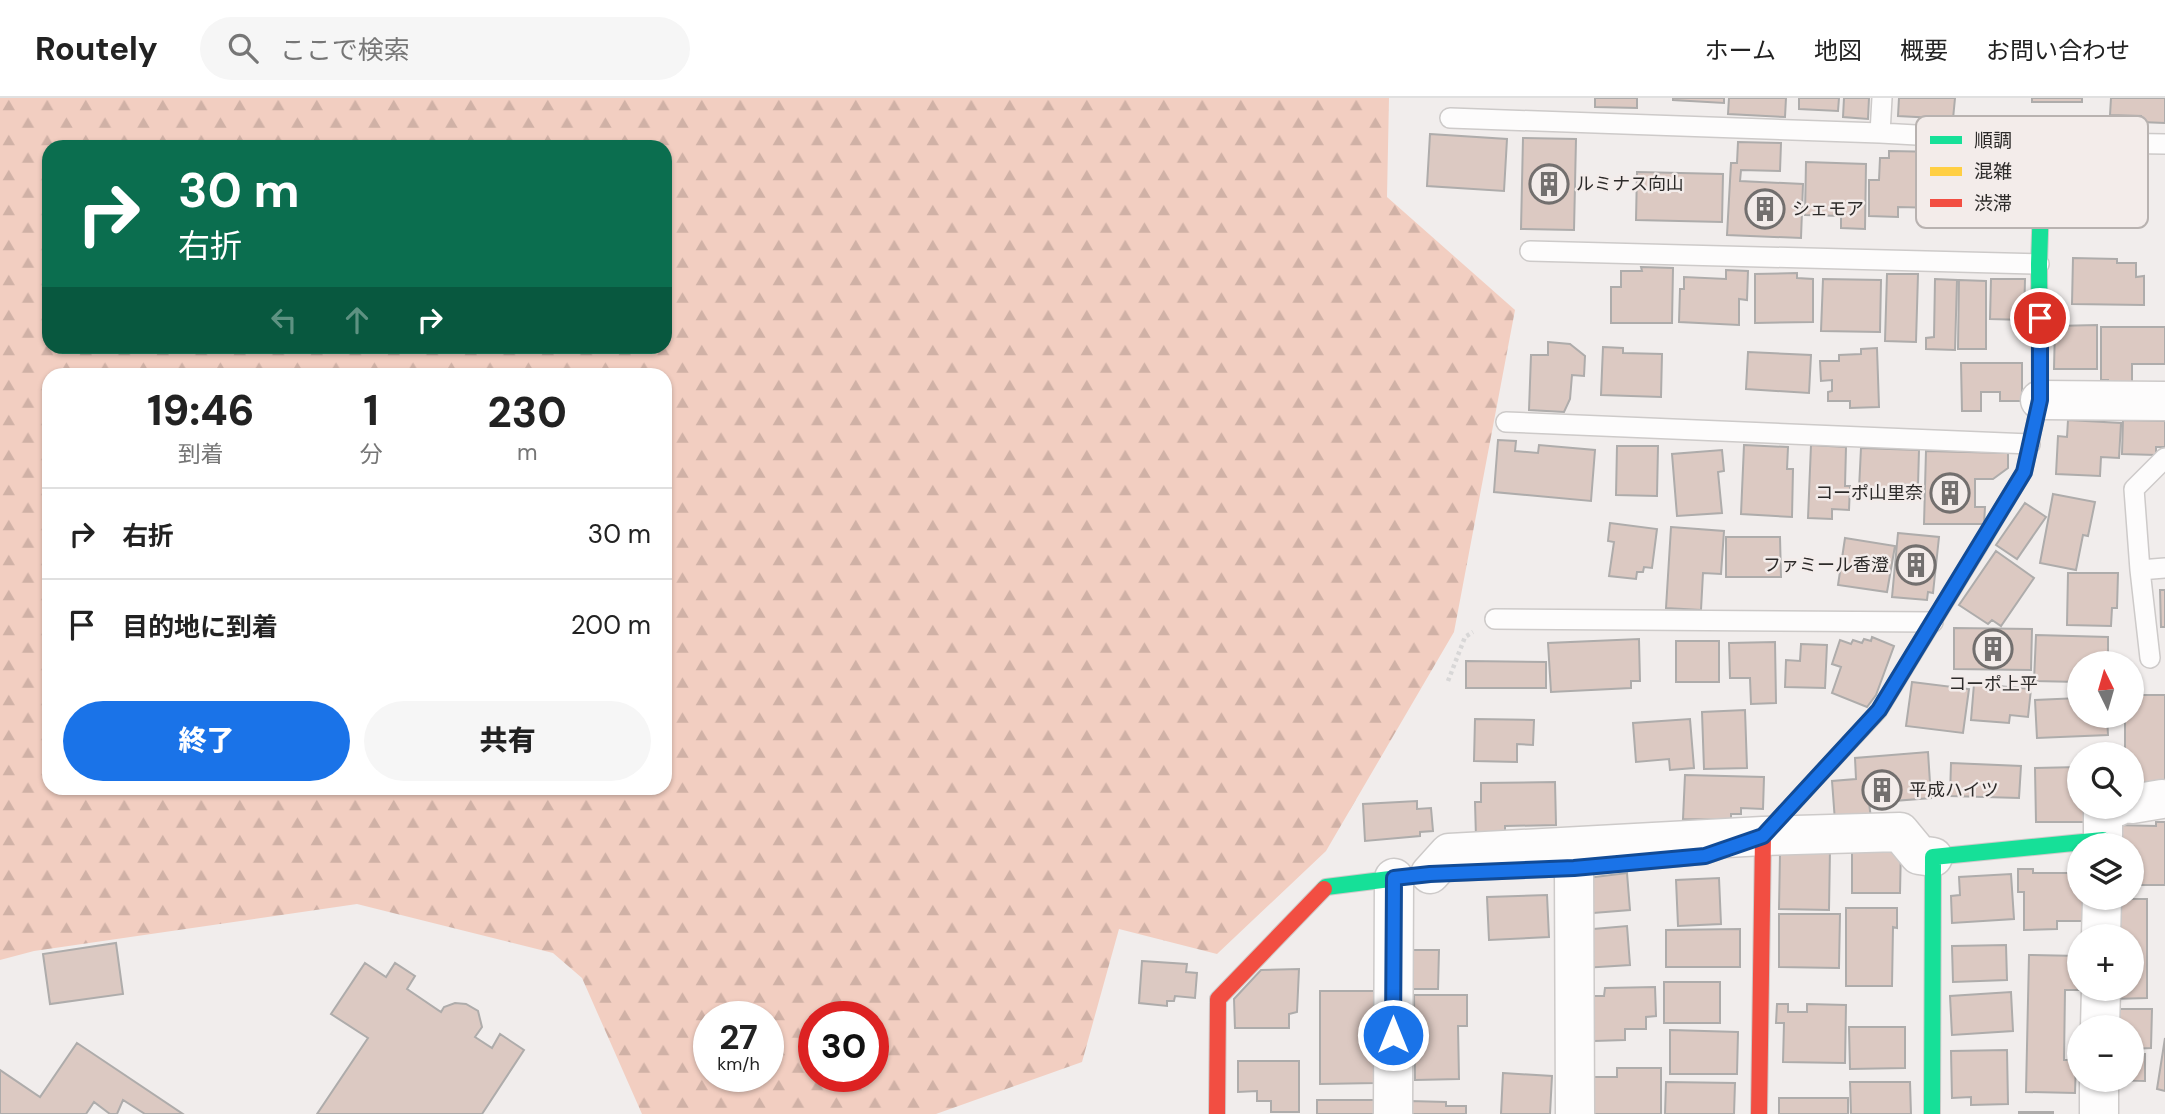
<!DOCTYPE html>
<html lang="ja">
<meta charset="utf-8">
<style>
:root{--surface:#fff;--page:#f6f6f6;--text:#222;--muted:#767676;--line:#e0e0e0;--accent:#1a73e8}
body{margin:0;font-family:"DM Sans","Noto Sans JP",sans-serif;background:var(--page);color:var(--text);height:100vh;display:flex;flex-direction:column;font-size:26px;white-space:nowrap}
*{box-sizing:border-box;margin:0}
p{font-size:23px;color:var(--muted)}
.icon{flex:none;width:38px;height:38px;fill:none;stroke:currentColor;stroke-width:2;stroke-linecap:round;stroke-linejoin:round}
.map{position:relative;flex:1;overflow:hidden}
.panel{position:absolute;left:42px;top:270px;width:630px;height:427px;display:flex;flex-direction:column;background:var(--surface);border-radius:21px;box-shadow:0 2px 5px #0004}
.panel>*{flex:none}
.guide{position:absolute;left:42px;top:42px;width:630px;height:214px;border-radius:21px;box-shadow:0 2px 5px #0004;background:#0b6e4f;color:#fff;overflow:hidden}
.needle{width:46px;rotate:355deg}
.controls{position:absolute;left:2067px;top:553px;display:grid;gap:14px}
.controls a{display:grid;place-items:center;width:77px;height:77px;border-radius:50%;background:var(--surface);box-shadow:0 2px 5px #0004;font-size:35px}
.speed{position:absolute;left:693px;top:903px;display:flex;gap:14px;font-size:35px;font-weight:700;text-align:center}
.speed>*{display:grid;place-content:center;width:91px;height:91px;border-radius:50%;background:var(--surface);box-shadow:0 2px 5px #0004;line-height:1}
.speed small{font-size:18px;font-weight:400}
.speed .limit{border:10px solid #d22;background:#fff;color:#111}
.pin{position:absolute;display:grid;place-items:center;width:60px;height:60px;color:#fff;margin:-30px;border:4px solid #fff;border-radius:50%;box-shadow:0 2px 7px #0007}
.me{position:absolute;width:77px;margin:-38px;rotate:0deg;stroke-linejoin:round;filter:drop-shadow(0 0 5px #0008)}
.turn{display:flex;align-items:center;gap:24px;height:147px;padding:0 21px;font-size:32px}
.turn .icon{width:91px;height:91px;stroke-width:2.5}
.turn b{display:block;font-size:49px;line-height:60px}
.lanes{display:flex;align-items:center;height:66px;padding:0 21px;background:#0003;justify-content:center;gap:35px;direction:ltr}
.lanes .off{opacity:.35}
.eta{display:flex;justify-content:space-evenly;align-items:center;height:119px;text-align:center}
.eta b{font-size:42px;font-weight:800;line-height:49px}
.primary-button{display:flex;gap:14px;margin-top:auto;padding:14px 21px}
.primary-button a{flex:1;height:80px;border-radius:42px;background:var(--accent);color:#fff;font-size:28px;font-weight:800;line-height:80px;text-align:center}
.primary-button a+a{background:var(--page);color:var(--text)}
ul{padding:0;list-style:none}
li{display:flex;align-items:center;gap:21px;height:91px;padding:0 21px;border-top:2px solid var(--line)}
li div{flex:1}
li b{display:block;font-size:26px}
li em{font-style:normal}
header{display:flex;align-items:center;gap:42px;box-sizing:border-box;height:98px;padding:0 35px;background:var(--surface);border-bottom:2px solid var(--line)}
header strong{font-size:33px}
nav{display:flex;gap:38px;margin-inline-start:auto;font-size:24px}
.search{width:490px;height:63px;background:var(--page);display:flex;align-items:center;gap:18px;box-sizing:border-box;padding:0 24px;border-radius:38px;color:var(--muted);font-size:26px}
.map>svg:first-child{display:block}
.forest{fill:url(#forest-firs);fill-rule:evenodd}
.building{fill:#dcc9c2;stroke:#aeacab;stroke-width:2}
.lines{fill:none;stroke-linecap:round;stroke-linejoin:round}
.lane-casing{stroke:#cdcac9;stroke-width:22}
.street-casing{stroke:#cdcac9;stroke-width:41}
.fast-casing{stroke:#cdcac9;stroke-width:18}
.slow-casing{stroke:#cdcac9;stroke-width:18}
.jam-casing{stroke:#cdcac9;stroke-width:18}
.path{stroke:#d8d7d7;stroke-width:4.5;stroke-dasharray:3.5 3.5;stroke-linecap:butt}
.lane{stroke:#fdfcfc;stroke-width:19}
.street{stroke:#fdfcfc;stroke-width:38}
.fast{stroke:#16e098;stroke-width:16}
.slow{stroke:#ffcf43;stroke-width:16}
.jam{stroke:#f24e42;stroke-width:16}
.route-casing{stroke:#114b97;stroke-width:18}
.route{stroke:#1a73e8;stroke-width:12}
.labels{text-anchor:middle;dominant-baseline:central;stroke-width:5;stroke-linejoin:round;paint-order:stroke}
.poi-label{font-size:18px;fill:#2d2b2a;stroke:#f3ecea;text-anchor:start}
.key{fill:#f3ecea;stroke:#b8b2b0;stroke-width:2}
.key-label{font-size:19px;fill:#2d2b2a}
</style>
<header>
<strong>Routely</strong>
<div class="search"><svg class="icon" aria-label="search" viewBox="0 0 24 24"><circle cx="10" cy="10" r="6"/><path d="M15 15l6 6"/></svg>ここで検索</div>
<nav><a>ホーム</a><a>地図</a><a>概要</a><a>お問い合わせ</a></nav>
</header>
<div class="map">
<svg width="2165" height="1016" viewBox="0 0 2165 1016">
<defs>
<pattern id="forest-firs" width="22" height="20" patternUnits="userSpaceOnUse" patternTransform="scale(1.75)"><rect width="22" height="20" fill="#f2cec1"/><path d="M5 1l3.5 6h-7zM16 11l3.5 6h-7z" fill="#d0b1a6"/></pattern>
</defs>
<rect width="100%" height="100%" fill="#f1edec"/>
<path class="forest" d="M0,0H1389L1387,99L1515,212L1454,534L1326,753L1217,856L1119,831L1082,964L936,1016H642L582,880L553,855L357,806L34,853L0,862ZM49,49H665V248H49ZM49,276H665V690H49ZM709,919H768V978H709ZM814,919H873V978H814Z"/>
<path class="building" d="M1595,0H1637V10L1595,9Z
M1673,0H1724V5L1673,2Z
M1729,0H1786L1785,19L1728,16Z
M1799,0H1839L1838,13L1799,11Z
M1844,0H1869L1868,21L1843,19Z
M1899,0H1955L1953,21L1898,18Z
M2032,0H2082V4H2032Z
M2111,0H2165V25L2141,24V18L2110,17Z
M1430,36L1507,41L1504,93L1427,88Z
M1523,40L1576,41L1574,132L1521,131Z
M1738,44L1781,45L1780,73L1741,72L1740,83L1803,86L1801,140L1727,137L1731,65H1737Z
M1889,53L1939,54L1938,110L1898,109V119L1869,118V82H1879L1880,60H1889Z
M1806,64L1866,66L1865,131L1841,130V118L1805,117Z
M1637,74L1723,76L1722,124L1636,122Z
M2073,160L2117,161V165H2136V179L2144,178V207L2072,206Z
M1641,169L1673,170L1672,225H1611V189H1621V173H1642Z
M1726,172L1748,173L1747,202L1739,201V227L1679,224L1680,191H1684V179L1726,181Z
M1797,175V180L1813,181V224L1755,225V176Z
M1887,176H1918L1916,244L1885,243Z
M1823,181L1881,182L1880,234L1821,233Z
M1935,181L1957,182L1955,252L1926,251V240L1934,239Z
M1991,181H2025L2024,222L1990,221Z
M1959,182L1986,183V251H1958Z
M2097,227V271H2054L2055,228Z
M2101,229H2165V266H2132V287H2108V282H2101Z
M1548,244L1570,246L1585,258L1584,278L1572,277L1570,301L1564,314L1529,312L1531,257H1548Z
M1603,249L1623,250V255L1662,256L1661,299L1601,297Z
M1877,250L1879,309L1850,310V303H1828V294L1832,293V282L1821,283L1820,263H1839V257L1861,256V251Z
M1748,254L1811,257L1809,295L1746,291Z
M1961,265H2022V303H2000V294H1981V313H1962Z
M2068,322L2121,325L2119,360L2101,359L2100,378L2056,376L2058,338L2067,339Z
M2123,322L2165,323V349H2156V357L2122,356Z
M1498,342L1516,343L1515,353L1538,355L1539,347L1595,352L1591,403L1494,394Z
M1744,347L1788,349L1787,371H1793L1792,419L1741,416Z
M1811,347L1846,349L1845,388H1850L1849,412L1832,411V421L1808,420Z
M1617,348H1658L1657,398L1616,397Z
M1861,350L1919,352L1918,387L1895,386L1894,393L1859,391Z
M1722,352L1724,373L1718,374L1722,415L1677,418L1672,356Z
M1926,353L2008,355V370L1993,381H1975V409H1985L1984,426H1924Z
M2053,396L2095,404L2088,438L2083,437L2076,472L2040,465Z
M2025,405L2046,419L2017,461L1996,447Z
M1610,425L1657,431L1652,470L1644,469L1643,474H1637L1636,481L1609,478L1614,444L1608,443Z
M1671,429L1724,433L1721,476L1703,475L1701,512L1666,510Z
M1898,435L1939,439L1933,495L1928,494L1927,502L1892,499Z
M1726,439H1780L1781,479H1726Z
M1845,440L1895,448L1887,494L1838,487Z
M1996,453L2034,480L2001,528L1992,522L1988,526L1959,507Z
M2068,475H2118L2117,510H2112L2111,528L2067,527Z
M2160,492H2165V529H2161Z
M1954,530L2032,531L2031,572L1954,571Z
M2036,537L2108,539V565H2079V584L2034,583Z
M1872,539L1894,548L1876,597L1867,609L1832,595L1841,569L1832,566L1840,542L1851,546L1853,542L1862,545L1864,541L1871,543Z
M1639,541L1640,583H1631V590L1551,594L1548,545Z
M1676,543H1719V584H1676Z
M1775,544L1776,605L1751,606L1750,580H1730L1729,545Z
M1801,546L1827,547L1825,590L1785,589L1786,562L1800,563Z
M1466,563L1546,564V590H1466Z
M1912,584L1969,591L1963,635L1906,628Z
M1974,586L2031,591L2028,619L2010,617L2009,625L1971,622Z
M2132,597H2165V689H2132V656H2125V618H2132Z
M2079,600V618H2107L2108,637L2037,640L2035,602Z
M1745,612L1747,670L1704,671L1702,614Z
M1475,621L1534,622L1533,647L1517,646V664L1474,663Z
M1690,621L1694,670L1670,672L1669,661L1636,664L1633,625Z
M1928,654L1931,700L1869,705L1871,720L1835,723L1832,683L1856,681L1855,660Z
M1951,665L2021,668L2019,700L1950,698Z
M2079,669V709H2093L2084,724H2036L2035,670Z
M1685,677L1764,679L1763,711L1741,710V716H1731V722L1683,721Z
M1555,684L1556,727L1505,728V739L1476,740L1475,704H1481V685Z
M1417,703V711L1431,710L1433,733L1420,734V738L1365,743L1363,706Z
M2156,724H2165V787H2132V747H2114V727L2156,728Z
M1852,747L1901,748L1900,795H1852Z
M1830,751L1829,812L1779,811L1780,756Z
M2018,771H2033V775H2079V800H2085V823H2057V831L2024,832V794H2018Z
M1627,775L1630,812L1581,816L1579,781Z
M2011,776L2014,821L1952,825L1951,798L1960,797L1959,779Z
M1719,780L1721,826L1678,828L1676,782Z
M1547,797L1549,839L1489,842L1487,799Z
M2113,801H2147V900L2113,901V891H2132V838H2113Z
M1846,810H1897V830L1893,829L1892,888H1846Z
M1779,816H1840L1839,870L1779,869Z
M1627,828L1630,867L1583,870L1582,832Z
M1740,831V869H1666V832Z
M116,845L123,896L50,906L43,856Z
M2006,847L2007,882L1953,884L1952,848Z
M1412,852H1439L1438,891H1412Z
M2029,857L2079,858V891L2081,892H2065L2064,962H2076L2075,995L2026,994Z
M1142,863L1187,866L1186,874L1197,875L1195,900L1175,898L1174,903H1167V908L1139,905Z
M365,865L386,879L395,865L415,878L407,891L441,914L444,909L455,905L466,906L478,913L482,929L475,939L492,950L500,936L524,952L482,1016H317L368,940L331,916Z
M1299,871L1297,914L1289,916V930H1235L1234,901L1261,872Z
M1664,884H1720V925H1664Z
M1655,889L1656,918L1646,919V931H1625V942L1594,943L1593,898H1604L1605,890Z
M1320,893H1376V985L1320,986Z
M2011,894L2013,933L1952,937L1950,898Z
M1414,897H1467V928H1458L1459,981L1415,982Z
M1777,906H1788V914H1807V906L1846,907L1845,965L1783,964L1784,925H1776Z
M2111,911H2152L2151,950L2132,951V929H2111Z
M1849,929H1905V970L1850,971Z
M1670,932L1738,934L1737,976H1670Z
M2165,940V993L2157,991Z
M77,945L183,1016H145L123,1002L117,1016H110L94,1004L86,1016H0V972L40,999Z
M2007,952L2008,1006L1971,1007V999L1952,1000L1951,953Z
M2132,956H2145V983L2111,982H2132Z
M1238,963H1299V1014H1271V1003H1257V993L1238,994Z
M1617,970H1661V1016H1592V979H1617Z
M1503,975L1552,978L1550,1016H1501Z
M1666,984L1735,985L1734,1016H1665Z
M1850,984H1910L1911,1016H1851Z
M1779,1000H1848V1016H1779Z
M1317,1002H1379V1016H1317Z
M1409,1003L1446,1004V1008H1466V1016H1409Z
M2019,1014H2053V1016H2019Z"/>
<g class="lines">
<g class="lane-casing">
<path id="lane" d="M1450,20L1880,35L2043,44L2165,46
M1880,35L1882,0
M1530,153L2039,166
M1506,324L2030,346
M2140,472L2165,470
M1495,521L1933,524
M2150,560L2140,472L2134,391L2165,360"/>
</g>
<g class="street-casing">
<path id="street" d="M2040,302L2165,303
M2132,706L2162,701
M2103,747V711L2117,709
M1574,770L1575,1016
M1430,776L1449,755L1763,738L1900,734L1919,757L1933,759
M2101,838L2102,800
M2100,929L2101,891
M1393,1016L1394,780
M2099,1016V982"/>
</g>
<g class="fast-casing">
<path id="fast" d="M1979,449L2024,374L2040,302L2039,166L2043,44
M1324,791L1326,789L1430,776L1574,770L1705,758L1763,738
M1932,1016L1933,759L2103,742"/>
</g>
<g class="slow-casing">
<path id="slow" d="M1798,700L1879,613L1979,449"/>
</g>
<g class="jam-casing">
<path id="jam" d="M1217,1016L1218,901L1324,791
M1759,1016L1763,738L1798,700"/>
</g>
<path class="path" d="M1448,583L1465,539L1473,534"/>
<use href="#lane" class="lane"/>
<use href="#street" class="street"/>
<use href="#fast" class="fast"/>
<use href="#slow" class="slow"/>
<use href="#jam" class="jam"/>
</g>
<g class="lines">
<g class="route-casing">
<path id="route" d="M1393,937L1394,780L1430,776L1574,770L1705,758L1763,738L1879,612L2024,374L2040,302V220"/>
</g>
<use href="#route" class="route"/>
</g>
<defs>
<g id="building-ring" transform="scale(2.0125)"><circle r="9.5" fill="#f3ecea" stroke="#726f6e" stroke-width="1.5"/><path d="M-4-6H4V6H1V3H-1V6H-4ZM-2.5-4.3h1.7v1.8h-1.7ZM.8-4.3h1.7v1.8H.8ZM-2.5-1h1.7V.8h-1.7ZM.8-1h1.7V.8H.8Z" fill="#726f6e"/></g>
</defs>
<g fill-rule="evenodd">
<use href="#building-ring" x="1549" y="86"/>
<use href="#building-ring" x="1765" y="111"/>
<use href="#building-ring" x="1950" y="395"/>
<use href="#building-ring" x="1916" y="467"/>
<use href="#building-ring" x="1993" y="551"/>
<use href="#building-ring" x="1882" y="692"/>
</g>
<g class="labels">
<g class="poi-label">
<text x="1576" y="86">ルミナス向山</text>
<text x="1792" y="111">シェモア</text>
<text x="1923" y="395" text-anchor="end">コーポ山里奈</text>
<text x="1889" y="467" text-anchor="end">ファミール香澄</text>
<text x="1993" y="586" text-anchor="middle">コーポ上平</text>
<text x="1909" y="692">平成ハイツ</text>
</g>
</g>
<rect x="1916" y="18" width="232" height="112" rx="10" class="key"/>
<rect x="1930" y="38" width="32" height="8" fill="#16e098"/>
<rect x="1930" y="69" width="32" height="9" fill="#ffcf43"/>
<rect x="1930" y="101" width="32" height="8" fill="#f24e42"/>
<g class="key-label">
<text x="1974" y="49">順調</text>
<text x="1974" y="80">混雑</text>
<text x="1974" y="112">渋滞</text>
</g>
</svg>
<div class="controls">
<a><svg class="needle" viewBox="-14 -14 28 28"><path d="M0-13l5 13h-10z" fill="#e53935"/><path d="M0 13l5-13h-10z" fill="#767676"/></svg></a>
<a><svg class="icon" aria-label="search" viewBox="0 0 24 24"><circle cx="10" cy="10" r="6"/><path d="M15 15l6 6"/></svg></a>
<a><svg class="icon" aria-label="layers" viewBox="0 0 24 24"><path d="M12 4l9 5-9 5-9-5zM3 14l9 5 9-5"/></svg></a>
<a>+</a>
<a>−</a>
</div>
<div class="speed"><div>27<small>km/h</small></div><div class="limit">30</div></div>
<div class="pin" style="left:2040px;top:220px;background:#d93025"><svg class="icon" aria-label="arrive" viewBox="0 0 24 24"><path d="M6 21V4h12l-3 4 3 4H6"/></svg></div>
<svg class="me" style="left:1393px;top:937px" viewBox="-20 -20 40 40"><circle r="17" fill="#1a73e8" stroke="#fff" stroke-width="3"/><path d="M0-11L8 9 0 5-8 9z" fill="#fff"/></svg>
<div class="guide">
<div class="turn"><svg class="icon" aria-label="right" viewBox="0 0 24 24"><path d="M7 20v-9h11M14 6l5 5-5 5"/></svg><div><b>30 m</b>右折</div></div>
<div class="lanes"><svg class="icon off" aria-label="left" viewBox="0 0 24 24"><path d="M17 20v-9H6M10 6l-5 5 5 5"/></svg><svg class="icon off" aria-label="ahead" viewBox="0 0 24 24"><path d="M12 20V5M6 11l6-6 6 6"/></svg><svg class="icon" aria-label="right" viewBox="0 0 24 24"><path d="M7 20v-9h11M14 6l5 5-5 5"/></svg></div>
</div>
<section class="panel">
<div class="eta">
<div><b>19:46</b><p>到着</p></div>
<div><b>1</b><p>分</p></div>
<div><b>230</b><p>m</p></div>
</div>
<ul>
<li><svg class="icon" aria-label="right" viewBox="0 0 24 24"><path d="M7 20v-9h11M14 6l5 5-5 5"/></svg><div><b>右折</b></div><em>30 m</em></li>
<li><svg class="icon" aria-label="arrive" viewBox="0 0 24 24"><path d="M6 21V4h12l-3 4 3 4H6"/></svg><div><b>目的地に到着</b></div><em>200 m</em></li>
</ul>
<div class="primary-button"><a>終了</a><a>共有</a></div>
</section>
</div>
